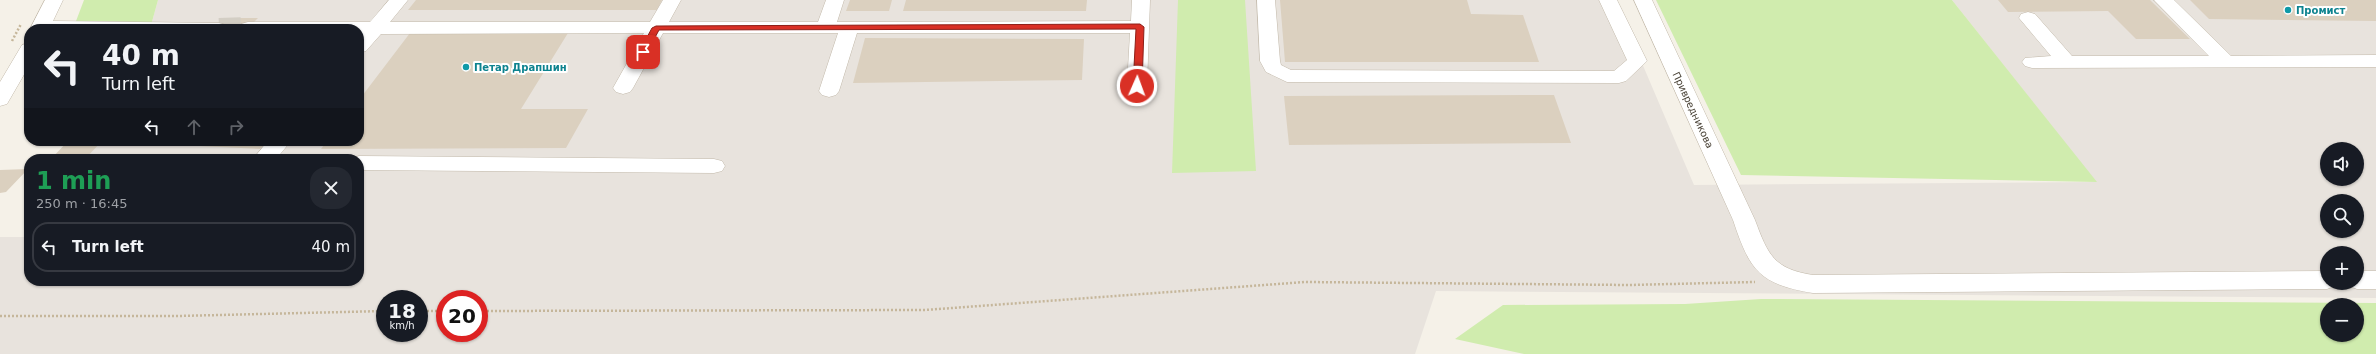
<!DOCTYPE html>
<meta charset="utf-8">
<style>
:root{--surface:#171b24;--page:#242831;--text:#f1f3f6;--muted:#9ea1a6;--line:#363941}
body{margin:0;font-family:"DejaVu Sans",sans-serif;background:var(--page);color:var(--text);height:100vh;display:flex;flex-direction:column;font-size:15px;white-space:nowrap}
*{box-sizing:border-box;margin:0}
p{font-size:13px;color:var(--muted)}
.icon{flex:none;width:22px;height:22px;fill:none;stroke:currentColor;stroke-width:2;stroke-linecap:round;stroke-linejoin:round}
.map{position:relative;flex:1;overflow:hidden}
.panel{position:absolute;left:24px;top:154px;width:340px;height:132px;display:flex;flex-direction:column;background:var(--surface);border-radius:16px;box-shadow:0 1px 3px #0004}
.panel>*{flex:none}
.guide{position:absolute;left:24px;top:24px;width:340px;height:122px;border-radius:16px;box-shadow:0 1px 3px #0004;background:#171b24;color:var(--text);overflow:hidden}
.buttons{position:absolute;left:2320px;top:142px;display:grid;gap:8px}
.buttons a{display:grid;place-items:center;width:44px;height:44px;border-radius:50%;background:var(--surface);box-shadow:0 1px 3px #0004;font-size:20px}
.speed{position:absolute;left:376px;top:290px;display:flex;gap:8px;font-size:20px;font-weight:700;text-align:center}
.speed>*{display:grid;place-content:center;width:52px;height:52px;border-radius:50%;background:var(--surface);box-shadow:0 1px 3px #0004;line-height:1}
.speed small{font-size:10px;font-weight:400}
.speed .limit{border:6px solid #d22;background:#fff;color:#111}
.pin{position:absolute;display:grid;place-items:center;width:34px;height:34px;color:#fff;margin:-17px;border-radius:8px;box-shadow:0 2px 6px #0006}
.me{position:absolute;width:44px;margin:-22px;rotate:2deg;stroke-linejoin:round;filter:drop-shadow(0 0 3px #0008)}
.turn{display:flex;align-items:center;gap:14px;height:84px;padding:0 12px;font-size:18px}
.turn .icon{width:52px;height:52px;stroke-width:2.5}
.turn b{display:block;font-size:28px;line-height:34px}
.lanes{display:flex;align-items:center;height:38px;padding:0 12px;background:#0003;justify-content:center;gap:20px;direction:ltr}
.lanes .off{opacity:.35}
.round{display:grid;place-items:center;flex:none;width:42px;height:42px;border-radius:16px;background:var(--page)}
.overview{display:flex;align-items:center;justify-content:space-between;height:68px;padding:0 12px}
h1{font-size:24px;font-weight:800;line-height:30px;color:#1e9e55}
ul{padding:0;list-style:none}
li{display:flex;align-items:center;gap:12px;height:50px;margin:0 8px 6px;padding:0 4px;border:2px solid var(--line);border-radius:16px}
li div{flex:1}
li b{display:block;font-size:15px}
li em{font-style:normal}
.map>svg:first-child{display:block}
.industrial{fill:#e8e3dd;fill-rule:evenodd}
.green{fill:#d0ecae;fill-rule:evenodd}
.building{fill:#dbd0bf}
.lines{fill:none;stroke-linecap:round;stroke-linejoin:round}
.minor-tunnel{stroke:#d3cec4;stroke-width:22;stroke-dasharray:22 11;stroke-linecap:butt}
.minor-casing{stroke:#c2b9aa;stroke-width:1}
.path{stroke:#c5b69a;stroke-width:2.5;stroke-dasharray:2 2;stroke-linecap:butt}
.minor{fill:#fff;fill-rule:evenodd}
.route{fill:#d93025;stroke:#8d1f18}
.culture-dot{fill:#0f9aa8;stroke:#fff;stroke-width:1.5}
.labels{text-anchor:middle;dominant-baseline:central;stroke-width:4;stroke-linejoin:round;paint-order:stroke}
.culture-label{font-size:10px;font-weight:bold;fill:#0d838f;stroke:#fff;text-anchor:start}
.street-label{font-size:10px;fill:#494236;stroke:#fff}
</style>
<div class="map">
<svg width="2376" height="354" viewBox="0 0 2376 354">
<rect width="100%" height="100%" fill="#f5f1e8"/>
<path class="industrial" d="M158,0H1615L1694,185L2096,182L1952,0H2376V298L1436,291L1415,354H0V237H29V281H359V159H85L99,141H359V29H150ZM2327,149H2357V179H2327ZM2327,201H2357V231H2327ZM2327,253H2357V283H2327ZM385,299H419V333H385ZM445,299H479V333H445Z"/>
<path class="green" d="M84,0H158L150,29H73Z
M1178,0H1245L1256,171L1172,173Z
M1656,0H1952L2097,182L1741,175Z
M1761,299L2376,303V354H1524L1455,339L1503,305L1685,304ZM2327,305H2357V335H2327Z"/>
<path class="building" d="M416,0H662L657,10H408Z
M850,0H892L889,11H846Z
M906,0H1087L1086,11H903Z
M1280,0H1467L1471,14L1523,15L1539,62H1285Z
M1998,0H2150L2190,39H2136L2108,11L2008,12Z
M2190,0H2376V21L2209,19Z
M229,18H258L247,29H219Z
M410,33H568L521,109H588L566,148L321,149L327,141H359V100Z
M865,38L1084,39L1082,80L853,83Z
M1554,95L1571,143L1289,145L1284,96Z
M68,141H102L85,159H51Z
M184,141H267L260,149L180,145Z
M28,169L6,192L0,193V170Z"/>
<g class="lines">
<path class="minor-tunnel" d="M219,29L248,28"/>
<g class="minor-casing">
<path id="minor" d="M45,0H63L53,21L219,23L226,25L229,29H30Z
M389,0H408L390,22H650L663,0H681L669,22H818L826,0H844L837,22L1131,21L1132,0H1150L1147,86L1144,90L1137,92L1130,90L1127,86L1130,33H857L839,91L836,95L829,97L822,95L819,91L838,33H663L633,88L630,92L623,94L616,92L613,88L644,33L381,34L366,51L359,53V29L238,28L241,24L248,22H370Z
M1257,0H1275L1280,61L1281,65L1291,70L1614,71L1627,60L1599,0H1617L1647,61L1626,81L1619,83L1287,82L1266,72L1260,61Z
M1634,0H1652L1755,220C1768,255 1774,269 1813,275L2327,271V283H2337L2335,286L2327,289L1813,293C1759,284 1750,271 1733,220Z
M2154,0H2174L2231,56L2376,55V67L2032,68L2025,66L2022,62L2025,58L2051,56L2019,18L2021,14L2028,12L2035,14L2072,56H2209Z
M29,43V66L7,104L0,106V82L22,45Z
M268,141H291L276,159H253Z
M359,156L714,159L722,161L725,166L722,171L714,173L359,170V159H351Z
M2357,271H2376V289H2357L2349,286L2347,283H2357Z"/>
</g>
<path class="path" d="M12,41L21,24
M419,311H445
M479,311L925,310L1305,282L1629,285L1755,282
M0,316H178L385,311"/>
<use href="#minor" class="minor"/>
</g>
<path class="route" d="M1140,24L1144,27L1142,86L1137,89L1133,86L1136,29L659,30L646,54L639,52L652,28L656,26Z"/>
<g class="culture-dot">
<circle cx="2288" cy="10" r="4"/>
<circle cx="466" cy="67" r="4"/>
</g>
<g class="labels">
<g class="culture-label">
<text x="2296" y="10">Промист</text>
<text x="474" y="67">Петар Драпшин</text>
</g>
<g class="street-label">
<text transform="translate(1693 110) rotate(65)">Привредникова</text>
</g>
</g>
</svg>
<div class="buttons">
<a><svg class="icon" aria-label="sound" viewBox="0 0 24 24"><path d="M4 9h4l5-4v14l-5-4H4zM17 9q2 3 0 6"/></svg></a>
<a><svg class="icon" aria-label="search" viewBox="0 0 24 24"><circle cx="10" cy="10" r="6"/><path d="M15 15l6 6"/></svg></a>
<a>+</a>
<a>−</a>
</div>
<div class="speed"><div>18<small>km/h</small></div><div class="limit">20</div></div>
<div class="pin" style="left:643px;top:52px;background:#d93025"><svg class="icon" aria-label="arrive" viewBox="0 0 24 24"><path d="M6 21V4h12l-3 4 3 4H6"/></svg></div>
<svg class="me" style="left:1137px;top:86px" viewBox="-20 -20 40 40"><circle r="17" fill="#d93025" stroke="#fff" stroke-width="3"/><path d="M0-11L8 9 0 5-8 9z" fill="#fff"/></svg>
<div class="guide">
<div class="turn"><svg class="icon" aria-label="left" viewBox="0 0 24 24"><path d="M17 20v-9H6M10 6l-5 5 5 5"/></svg><div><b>40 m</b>Turn left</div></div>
<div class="lanes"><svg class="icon" aria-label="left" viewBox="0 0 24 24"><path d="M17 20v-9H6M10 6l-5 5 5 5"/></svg><svg class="icon off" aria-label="ahead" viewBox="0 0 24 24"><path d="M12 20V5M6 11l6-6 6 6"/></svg><svg class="icon off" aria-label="right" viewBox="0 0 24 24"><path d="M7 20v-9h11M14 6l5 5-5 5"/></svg></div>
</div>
<section class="panel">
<div class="overview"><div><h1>1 min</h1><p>250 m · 16:45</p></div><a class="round"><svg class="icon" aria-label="close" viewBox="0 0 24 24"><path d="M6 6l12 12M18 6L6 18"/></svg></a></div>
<ul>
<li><svg class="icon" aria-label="left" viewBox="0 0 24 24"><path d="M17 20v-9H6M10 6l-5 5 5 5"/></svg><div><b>Turn left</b></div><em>40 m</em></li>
</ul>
</section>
</div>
